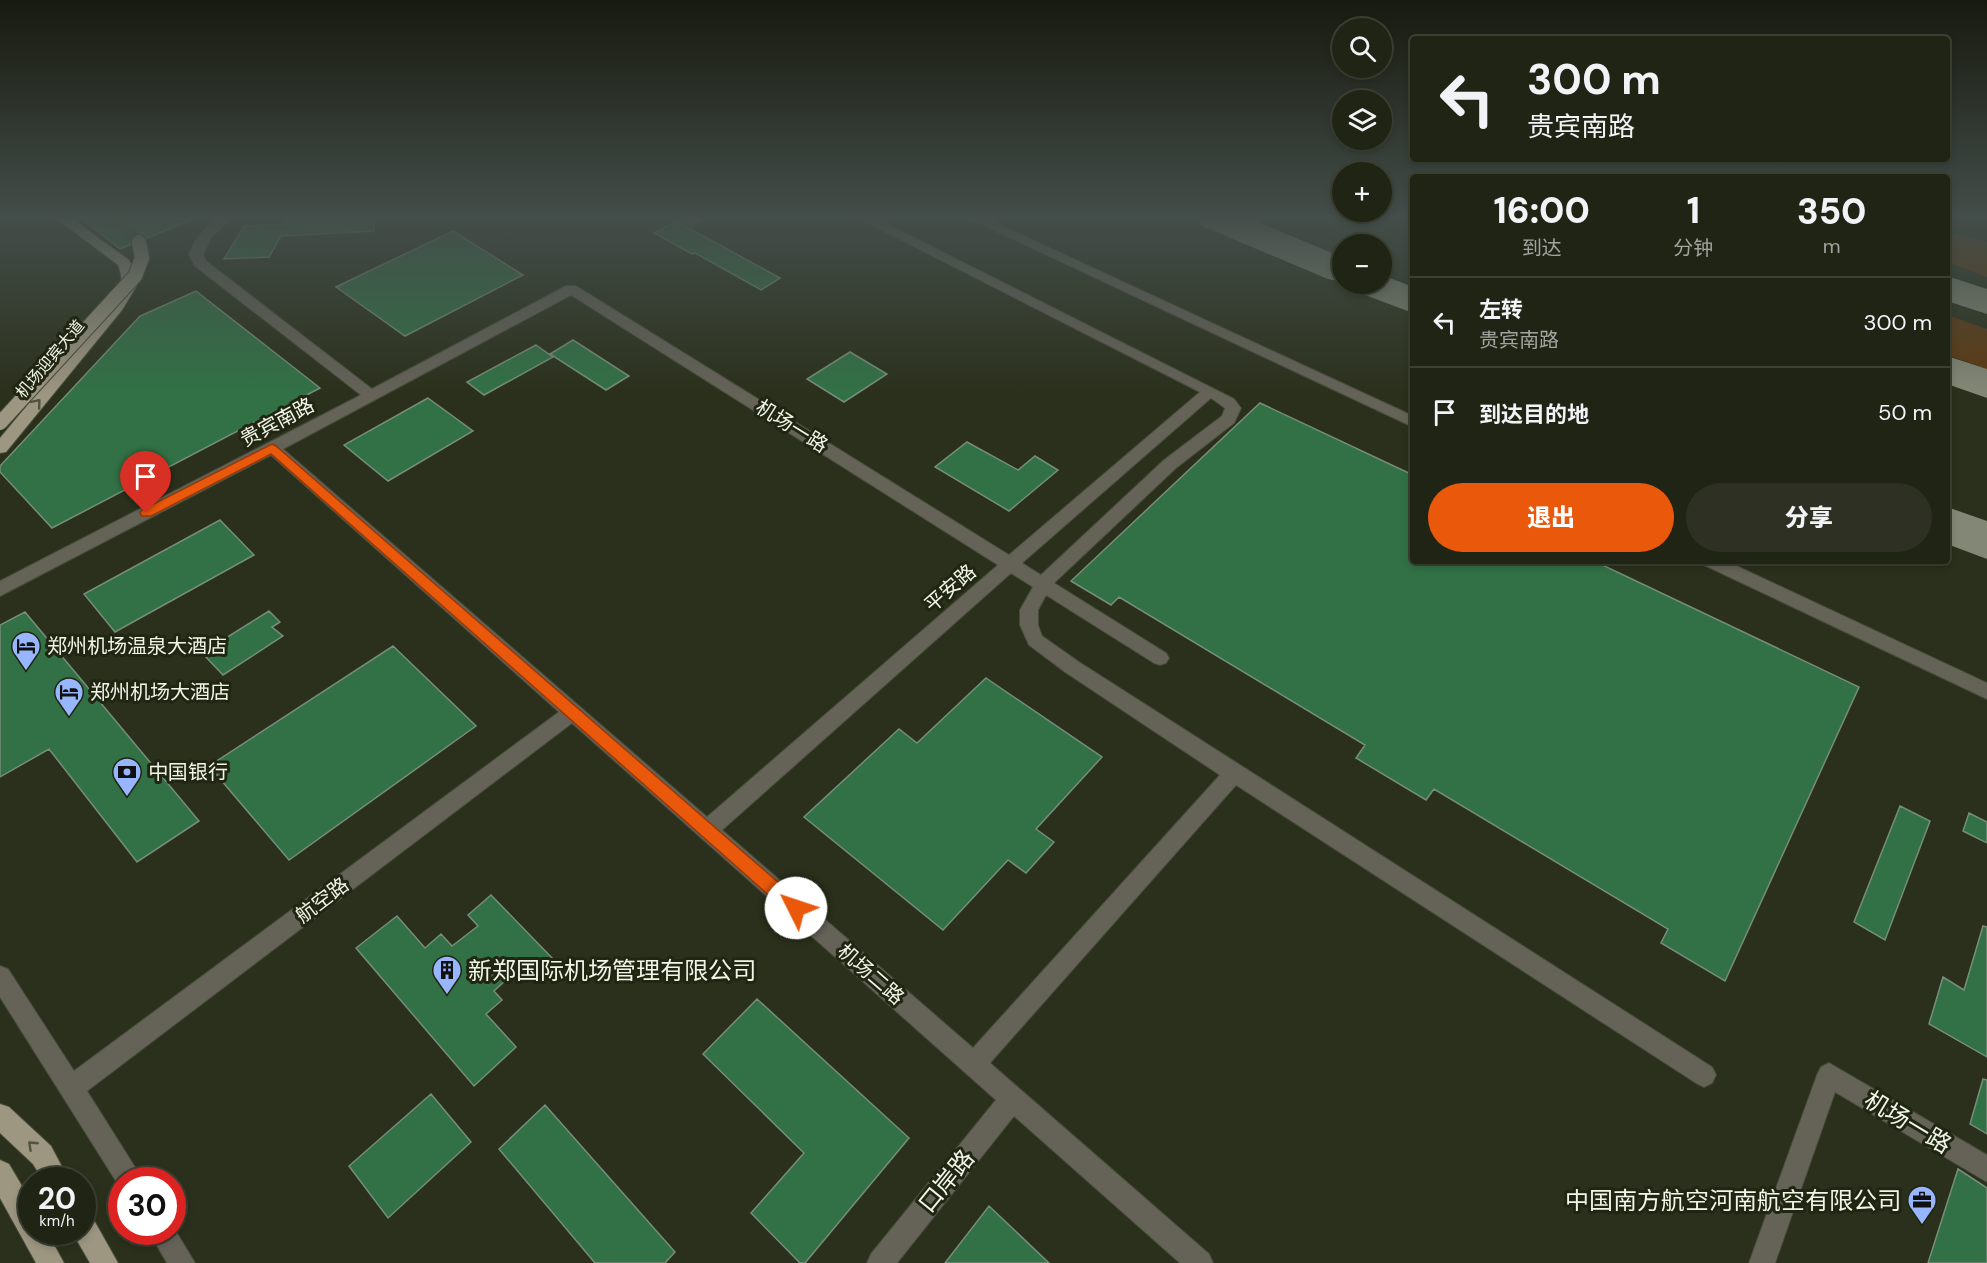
<!DOCTYPE html>
<html lang="zh">
<meta charset="utf-8">
<style>
:root{--surface:#202414;--page:#2d3022;--text:#f1f3f6;--muted:#a2a4a0;--line:#3d4134;--accent:#ea580c}
body{margin:0;font-family:"DM Sans","Noto Sans SC",sans-serif;background:var(--page);color:var(--text);height:100vh;display:flex;flex-direction:column;font-size:22px;white-space:nowrap}
*{box-sizing:border-box;margin:0}
p{font-size:20px;color:var(--muted)}
.icon{flex:none;width:33px;height:33px;fill:none;stroke:currentColor;stroke-width:2;stroke-linecap:round;stroke-linejoin:round}
.map{position:relative;flex:1;overflow:hidden}
.side{position:absolute;left:1410px;top:174px;width:540px;height:390px;display:flex;flex-direction:column;background:var(--surface);border-radius:6px;box-shadow:0 3px 9px #0003,0 0 0 2px var(--line)}
.side>*{flex:none}
.top-card{position:absolute;left:1410px;top:36px;width:540px;height:126px;border-radius:6px;box-shadow:0 3px 9px #0003,0 0 0 2px var(--line);background:#202414;color:var(--text);overflow:hidden}
.controls{position:absolute;left:1332px;top:18px;display:grid;gap:12px}
.controls a{display:grid;place-items:center;width:60px;height:60px;border-radius:50%;background:var(--surface);box-shadow:0 3px 9px #0003,0 0 0 2px var(--line);font-size:30px}
.speed{position:absolute;left:18px;top:1167px;display:flex;gap:12px;font-size:30px;font-weight:700;text-align:center}
.speed>*{display:grid;place-content:center;width:78px;height:78px;border-radius:50%;background:var(--surface);box-shadow:0 3px 9px #0003,0 0 0 2px var(--line);line-height:1}
.speed small{font-size:15px;font-weight:400}
.speed .limit{border:9px solid #d22;background:#fff;color:#111}
.pin{position:absolute;display:grid;place-items:center;width:51px;height:51px;color:#fff;margin:-62px -26px;border-radius:50% 50% 50% 0;rotate:-45deg;box-shadow:0 0 6px #0007}
.pin .icon{rotate:45deg}
.me{position:absolute;width:66px;margin:-33px;rotate:311deg;stroke-linejoin:round;filter:drop-shadow(0 0 4px #0008)}
.turn{display:flex;align-items:center;gap:21px;height:126px;padding:0 18px;font-size:27px}
.turn .icon{width:78px;height:78px;stroke-width:2.5}
.turn b{display:block;font-size:42px;line-height:51px}
.eta{display:flex;justify-content:space-evenly;align-items:center;height:102px;text-align:center}
.eta b{font-size:36px;font-weight:800;line-height:42px}
.cta{display:flex;gap:12px;margin-top:auto;padding:12px 18px}
.cta a{flex:1;height:69px;border-radius:36px;background:var(--accent);color:#fff;font-size:24px;font-weight:800;line-height:69px;text-align:center}
.cta a+a{background:var(--page);color:var(--text)}
ul{padding:0;list-style:none}
li{display:flex;align-items:center;gap:18px;height:90px;padding:0 18px;border-top:2px solid var(--line)}
li div{flex:1}
li b{display:block;font-size:22px}
li em{font-style:normal}
.map>svg:first-child{display:block}
.green{fill:#5d3911}
.lines{fill:none;stroke-linecap:round;stroke-linejoin:round}
.taxiway{fill:#838876;fill-rule:evenodd}
.building{fill:#327145;stroke:#778d7b;stroke-width:1.5}
.major-tunnel{stroke:#484e3a;stroke-width:14;stroke-dasharray:14 7;stroke-linecap:butt}
.minor-casing{stroke:#464c38;stroke-width:2}
.major-casing{stroke:#464c38;stroke-width:2}
.minor{fill:#656258;fill-rule:evenodd}
.major{fill:#9d9681;fill-rule:evenodd}
.major-bridge-casing{stroke:#464c38;stroke-width:16;stroke-linecap:butt}
.major-bridge{stroke:#9d9681;stroke-width:14}
.oneway{stroke:#52533e}
.route{fill:#ea580c;stroke:#983908;stroke-width:1.5}
.labels{text-anchor:middle;dominant-baseline:central;stroke-width:6;stroke-linejoin:round;paint-order:stroke}
.far-street-label{font-size:16px;fill:#f1f5e8;stroke:#202612}
.street-label{font-size:20px;fill:#f1f5e8;stroke:#202612}
.poi-label{font-size:20px;fill:#f1f5e8;stroke:#202612;text-anchor:start}
.near-poi-label{font-size:24px;fill:#f1f5e8;stroke:#202612;text-anchor:start}
.near-street-label{font-size:24px;fill:#f1f5e8;stroke:#202612}
</style>
<div class="map">
<svg width="1987" height="1263" viewBox="0 0 1987 1263">
<rect width="100%" height="100%" fill="#2a301b"/>
<path class="green" d="M1947,231L1987,242V277L1947,262Z
M1947,315L1987,329V369L1947,355Z"/>
<g class="lines">
<path class="taxiway" d="M1197,218H1248L1342,257V282L1328,279L1202,226Z
M1382,275L1413,287V313L1357,292L1351,284H1382Z
M1947,276L1987,289V314L1947,301Z
M1947,356L1987,369V398L1947,384Z
M1947,507L1987,521V559L1947,544Z"/>
</g>
<path class="building" d="M82,219H194L147,238L143,233H137L130,238V245L120,249Z
M289,219H374V231L281,236L269,257L224,259L244,226L286,224Z
M676,221L780,278L761,290L695,253L692,254L654,233Z
M453,231L523,275L405,336L336,287Z
M196,291L320,388L52,528L0,472V466L140,316Z
M573,340L629,376L606,390L550,354Z
M536,345L553,357L484,395L467,382Z
M850,352L887,374L844,402L807,379Z
M428,398L473,431L388,481L344,445Z
M1260,403L1413,475V561H1594L1859,687L1725,981L1661,943L1668,929L1434,789L1426,800L1356,758L1365,745L1119,597L1111,605L1071,581Z
M967,442L1018,470L1035,456L1058,470L1009,511L935,467Z
M220,520L254,555L115,632L84,594Z
M269,611L280,622L272,627L283,636L223,675L202,653Z
M25,612L199,821L137,862L49,749L0,777V625Z
M393,646L476,726L289,860L209,766Z
M986,678L1102,757L1036,829L1054,842L1026,873L1008,860L943,930L804,817L899,729L917,743Z
M1900,806L1930,821L1885,940L1854,922Z
M1969,813L1987,822V843L1963,831Z
M491,895L554,960L530,982L518,969L494,991L502,1000L486,1014L516,1047L474,1086L356,948L397,916L425,948L441,934L452,946L478,926L468,915Z
M1983,926L1987,927V1057L1929,1024L1943,977L1964,990Z
M757,999L909,1138L805,1263H800L751,1213L804,1153L703,1054Z
M1983,1079L1987,1080V1134L1970,1124Z
M431,1094L471,1142L388,1218L349,1166Z
M545,1105L675,1252L665,1263H595L499,1149Z
M1958,1169L1987,1188V1263H1928Z
M989,1206L1049,1263H945Z"/>
<g class="lines">
<path class="major-tunnel" d="M111,218L139,242"/>
<g class="minor-casing">
<path id="minor" d="M217,218H232L212,236L203,254L206,261L372,389L566,286H576L1009,555L1200,392L858,218H875L1234,399L1241,408L1234,423L1176,468L1054,583L1166,653L1169,658L1166,663L1160,665L1154,663L1046,595L1038,610V625L1042,636L1079,662L1712,1067L1716,1075L1712,1083L1704,1087L1696,1083L1236,785L990,1063L1209,1254L1213,1263H1180L1014,1116L897,1263H867L871,1254L996,1100L572,723L87,1091L143,1180H122L121,1189L0,997V966L8,969L74,1071L559,712L271,455L0,596V581L361,395L195,266L189,254C195,239 204,228 217,218ZM571,295L998,565L707,817L283,449ZM1211,398L1225,408L1222,416L1164,460L1041,575L1022,563ZM1011,573L1033,587L1020,610V625L1029,645L1065,672L1220,775L973,1048L722,830Z
M690,218H705L692,227L686,223Z
M968,218H985L1413,416V427Z
M1701,561H1726L1987,683V699L1704,565Z
M1829,1063L1987,1155V1182L1835,1092L1775,1263H1749L1817,1075L1821,1067Z
M172,1225L195,1263H167L149,1232H172Z"/>
</g>
<g class="major-casing">
<path id="major" d="M56,218H71L129,260L136,275V287L122,310L6,452L0,453V438L111,305C120,290 125,282 118,265Z
M0,1104L9,1107L51,1146L69,1180H43L33,1164L0,1133Z
M0,1160L9,1164L32,1203V1232H47L64,1263H36L0,1198Z
M82,1211L91,1215L118,1263H90L72,1232H82Z"/>
</g>
<use href="#minor" class="minor"/>
<use href="#major" class="major"/>
<g class="major-bridge-casing">
<path id="major-bridge" d="M0,423L135,276L142,258L139,242"/>
</g>
<use href="#major-bridge" class="major-bridge"/>
</g>
<defs><path id="oneway-chevron" d="M-2-3.5L2.5 0L-2 3.5" fill="none" stroke-width="1.6" stroke-linecap="round" stroke-linejoin="round" transform="scale(1.5)"/></defs>
<g class="oneway">
<use href="#oneway-chevron" transform="translate(37 403) rotate(-50)"/>
<use href="#oneway-chevron" transform="translate(32 1145) rotate(-137)"/>
</g>
<linearGradient id="sky" x2="0" y2="1"><stop stop-color="#171a0f"/><stop offset="0.55" stop-color="#444e4a"/><stop offset="1" stop-color="#444e4a" stop-opacity="0"/></linearGradient>
<rect width="1987" height="395" fill="url(#sky)"/>
<path class="route" d="M272,444L276,446L802,903L804,908L802,914L796,916L790,914L271,454L151,516H142L140,513L142,510Z"/>
<defs>
<g id="hotel-pin" transform="scale(1.5)"><path d="M0 17L-7.5 6A9.5 9.5 0 1 1 7.5 6Z" fill="#97b6fd" stroke="#202612"/><path d="M-6-4.5h1.5V1H6V5H4.5V3h-9V5H-6ZM-4 0a1.8 1.8 0 1 1 3.6 0ZM.5 0V-2.5h3Q6-2.5 6 0Z" fill="#111"/></g>
<g id="bank-pin" transform="scale(1.5)"><path d="M0 17L-7.5 6A9.5 9.5 0 1 1 7.5 6Z" fill="#97b6fd" stroke="#202612"/><path d="M-6-4H6V4H-6ZM0-2.3a2.3 2.3 0 1 0 0 4.6a2.3 2.3 0 1 0 0-4.6Z" fill="#111"/></g>
<g id="building-pin" transform="scale(1.5)"><path d="M0 17L-7.5 6A9.5 9.5 0 1 1 7.5 6Z" fill="#97b6fd" stroke="#202612"/><path d="M-4-6H4V6H1V3H-1V6H-4ZM-2.5-4.3h1.7v1.8h-1.7ZM.8-4.3h1.7v1.8H.8ZM-2.5-1h1.7V.8h-1.7ZM.8-1h1.7V.8H.8Z" fill="#111"/></g>
<g id="office-pin" transform="scale(1.5)"><path d="M0 17L-7.5 6A9.5 9.5 0 1 1 7.5 6Z" fill="#97b6fd" stroke="#202612"/><path d="M-6-3h4V-5.5h4V-3h4V5H-6ZM-1-4.5V-3h2v-1.5ZM-6 0V1H6V0Z" fill="#111"/></g>
</defs>
<g fill-rule="evenodd">
<use href="#hotel-pin" x="26" y="646"/>
<use href="#hotel-pin" x="69" y="692"/>
<use href="#bank-pin" x="127" y="772"/>
<use href="#building-pin" x="447" y="970"/>
<use href="#office-pin" x="1922" y="1200"/>
</g>
<g class="labels">
<g class="far-street-label">
<text transform="translate(50 359) rotate(-50)">机场迎宾大道</text>
</g>
<g class="street-label">
<text transform="translate(277 422) rotate(-28)">贵宾南路</text>
<text transform="translate(792 426) rotate(32)">机场一路</text>
<text transform="translate(950 588) rotate(-41)">平安路</text>
<text transform="translate(322 900) rotate(-37)">航空路</text>
<text transform="translate(871 974) rotate(41)">机场二路</text>
</g>
<g class="poi-label">
<text x="47" y="646">郑州机场温泉大酒店</text>
<text x="90" y="692">郑州机场大酒店</text>
<text x="148" y="772">中国银行</text>
</g>
<g class="near-poi-label">
<text x="468" y="970">新郑国际机场管理有限公司</text>
<text x="1901" y="1200" text-anchor="end">中国南方航空河南航空有限公司</text>
</g>
<g class="near-street-label">
<text transform="translate(1908 1122) rotate(31)">机场一路</text>
<text transform="translate(946 1181) rotate(-51)">口岸路</text>
</g>
</g>
</svg>
<div class="controls">
<a><svg class="icon" aria-label="search" viewBox="0 0 24 24"><circle cx="10" cy="10" r="6"/><path d="M15 15l6 6"/></svg></a>
<a><svg class="icon" aria-label="layers" viewBox="0 0 24 24"><path d="M12 4l9 5-9 5-9-5zM3 14l9 5 9-5"/></svg></a>
<a>+</a>
<a>−</a>
</div>
<div class="speed"><div>20<small>km/h</small></div><div class="limit">30</div></div>
<div class="pin" style="left:146px;top:513px;background:#d93025"><svg class="icon" aria-label="arrive" viewBox="0 0 24 24"><path d="M6 21V4h12l-3 4 3 4H6"/></svg></div>
<svg class="me" style="left:796px;top:908px" viewBox="-20 -20 40 40"><circle r="19" fill="#fff"/><path d="M0-13L10 11 0 6-10 11z" fill="#ea580c"/></svg>
<div class="top-card">
<div class="turn"><svg class="icon" aria-label="left" viewBox="0 0 24 24"><path d="M17 20v-9H6M10 6l-5 5 5 5"/></svg><div><b>300 m</b>贵宾南路</div></div>
</div>
<section class="side">
<div class="eta">
<div><b>16:00</b><p>到达</p></div>
<div><b>1</b><p>分钟</p></div>
<div><b>350</b><p>m</p></div>
</div>
<ul>
<li><svg class="icon" aria-label="left" viewBox="0 0 24 24"><path d="M17 20v-9H6M10 6l-5 5 5 5"/></svg><div><b>左转</b><p>贵宾南路</p></div><em>300 m</em></li>
<li><svg class="icon" aria-label="arrive" viewBox="0 0 24 24"><path d="M6 21V4h12l-3 4 3 4H6"/></svg><div><b>到达目的地</b></div><em>50 m</em></li>
</ul>
<div class="cta"><a>退出</a><a>分享</a></div>
</section>
</div>
